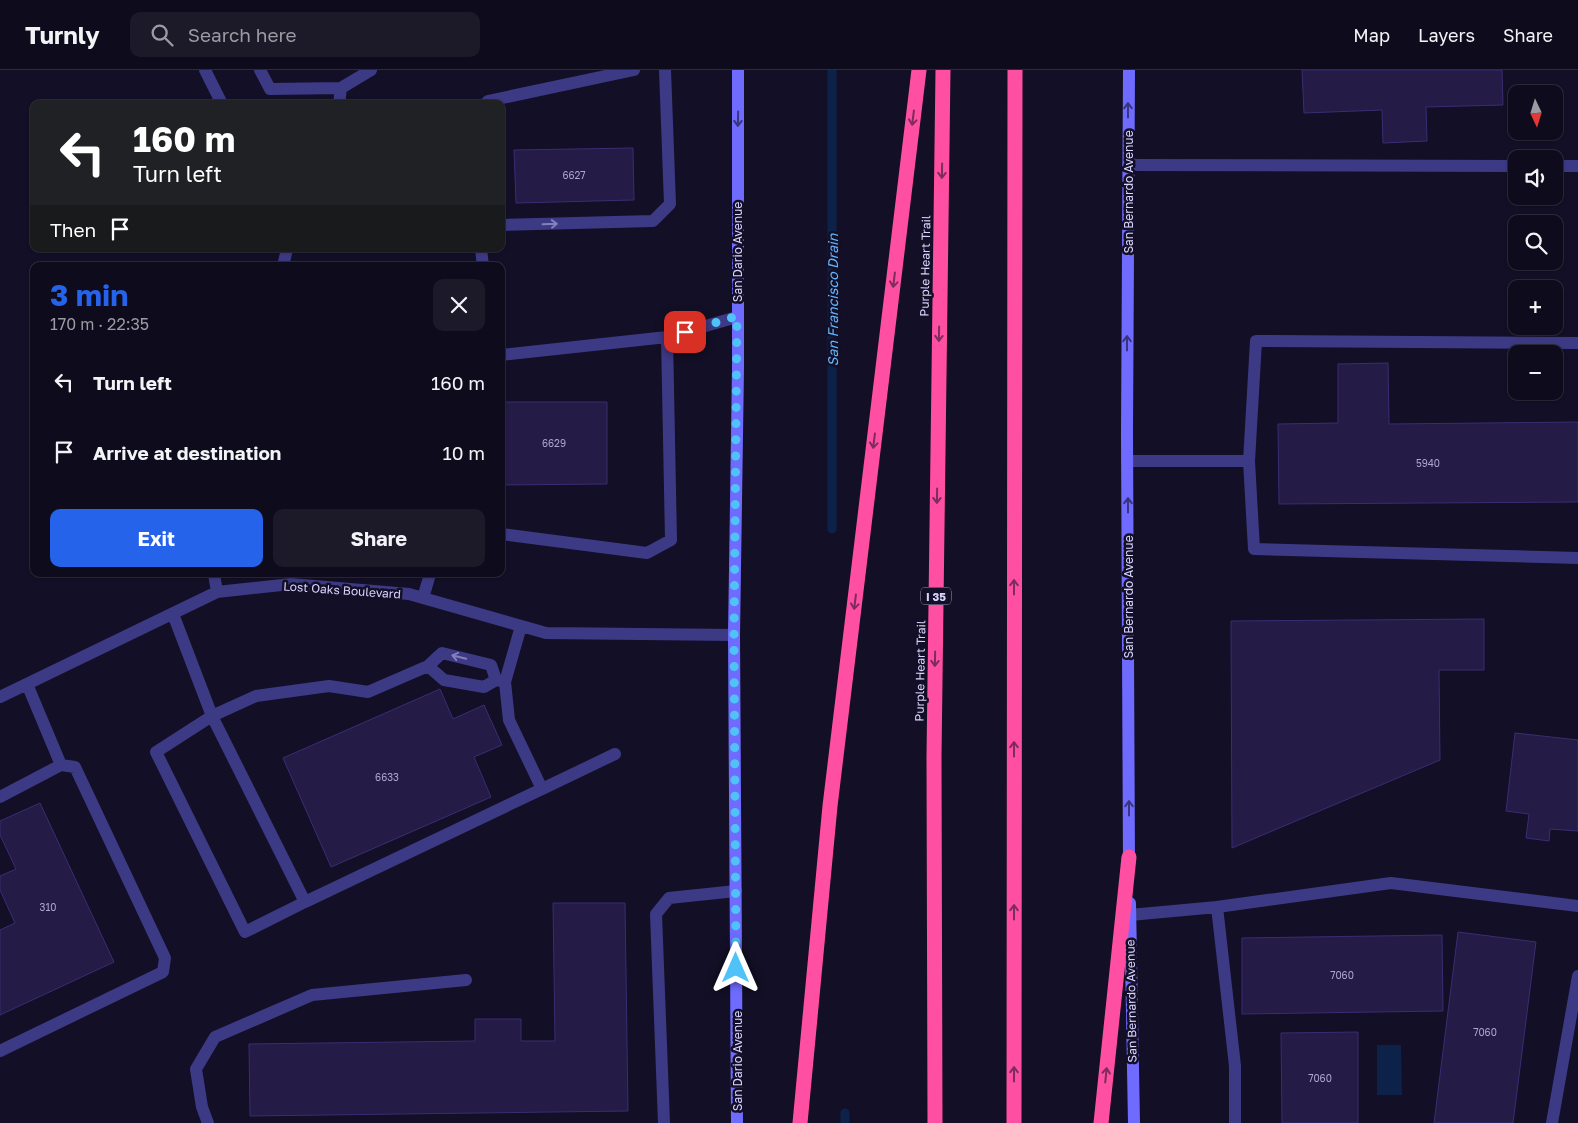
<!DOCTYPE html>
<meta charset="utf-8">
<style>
:root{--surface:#0e0b1c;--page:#1c1929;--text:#f1f3f6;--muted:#9b9ba3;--line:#2e2b3b;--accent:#2563eb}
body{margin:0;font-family:"Golos Text",sans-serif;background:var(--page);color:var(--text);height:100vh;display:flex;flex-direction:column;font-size:19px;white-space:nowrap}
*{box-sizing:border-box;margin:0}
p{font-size:16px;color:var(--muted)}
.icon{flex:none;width:28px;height:28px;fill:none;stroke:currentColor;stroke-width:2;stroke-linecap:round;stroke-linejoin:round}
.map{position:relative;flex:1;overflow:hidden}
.sheet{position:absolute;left:30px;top:192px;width:475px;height:315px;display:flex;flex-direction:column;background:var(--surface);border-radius:10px;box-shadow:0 1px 4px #0004,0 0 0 1px var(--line)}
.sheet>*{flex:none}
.guide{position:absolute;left:30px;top:30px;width:475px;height:152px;border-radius:10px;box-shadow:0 1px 4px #0004,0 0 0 1px var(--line);background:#202124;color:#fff;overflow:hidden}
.needle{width:32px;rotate:176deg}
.buttons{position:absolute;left:1508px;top:15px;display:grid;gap:10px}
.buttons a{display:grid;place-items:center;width:55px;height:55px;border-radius:10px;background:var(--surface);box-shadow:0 1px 4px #0004,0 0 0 1px var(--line);font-size:25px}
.pin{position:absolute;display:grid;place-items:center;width:42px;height:42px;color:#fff;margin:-21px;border-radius:10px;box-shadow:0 2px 8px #0006}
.me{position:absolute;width:55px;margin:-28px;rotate:0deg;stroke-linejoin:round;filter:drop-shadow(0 0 4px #0008)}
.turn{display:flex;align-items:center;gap:18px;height:105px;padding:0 20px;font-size:22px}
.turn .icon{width:65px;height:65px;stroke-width:2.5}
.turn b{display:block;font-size:35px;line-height:42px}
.then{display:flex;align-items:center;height:48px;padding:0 20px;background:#0003;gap:10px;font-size:19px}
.round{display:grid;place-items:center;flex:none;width:52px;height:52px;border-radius:10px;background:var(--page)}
.headline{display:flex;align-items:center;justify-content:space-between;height:85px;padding:0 20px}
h1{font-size:30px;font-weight:700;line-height:38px;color:var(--accent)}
.action{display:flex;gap:10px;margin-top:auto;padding:10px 20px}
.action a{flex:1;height:58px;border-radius:10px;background:var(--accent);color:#fff;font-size:20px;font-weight:700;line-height:58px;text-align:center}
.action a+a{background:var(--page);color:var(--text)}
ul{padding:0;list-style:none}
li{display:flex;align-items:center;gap:15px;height:70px;padding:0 20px}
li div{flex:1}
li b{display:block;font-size:19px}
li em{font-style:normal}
header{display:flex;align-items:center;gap:30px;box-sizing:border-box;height:70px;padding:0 25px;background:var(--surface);border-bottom:1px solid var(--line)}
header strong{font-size:24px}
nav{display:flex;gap:28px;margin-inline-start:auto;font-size:18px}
.search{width:350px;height:45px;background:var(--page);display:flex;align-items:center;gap:12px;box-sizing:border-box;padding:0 18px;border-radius:10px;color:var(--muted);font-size:19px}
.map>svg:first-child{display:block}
.water{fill:#0c2248}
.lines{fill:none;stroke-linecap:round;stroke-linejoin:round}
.stream{stroke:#0c2248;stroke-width:9}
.building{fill:#241b47;stroke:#3b2d73}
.lane{stroke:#3d3a85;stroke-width:12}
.secondary{stroke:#6f6bff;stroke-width:12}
.highway{stroke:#ff4fa3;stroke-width:15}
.oneway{stroke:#38347d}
.oneway2{stroke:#7d2c5e}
.oneway3{stroke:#837fbc}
.route{stroke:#4fc3f7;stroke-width:9;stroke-dasharray:0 16.2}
.labels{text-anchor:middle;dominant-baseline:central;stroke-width:5;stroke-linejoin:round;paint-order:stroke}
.number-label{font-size:10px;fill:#aca6d1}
.shield{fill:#130f26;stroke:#9e99be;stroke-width:1}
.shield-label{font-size:11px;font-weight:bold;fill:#d9d4ff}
.street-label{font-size:12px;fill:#d9d4ff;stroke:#130f26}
.water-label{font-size:14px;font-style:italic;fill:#62b6ff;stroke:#130f26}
</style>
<header>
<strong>Turnly</strong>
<div class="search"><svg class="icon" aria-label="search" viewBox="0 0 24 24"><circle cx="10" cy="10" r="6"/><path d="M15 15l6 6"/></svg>Search here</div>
<nav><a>Map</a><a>Layers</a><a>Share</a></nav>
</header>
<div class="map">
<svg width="1578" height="1053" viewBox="0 0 1578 1053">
<rect width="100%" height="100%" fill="#130f26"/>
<path class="water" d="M1377,975H1401L1402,1025H1377Z"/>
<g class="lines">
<path class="stream" d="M832,0V459
M845,1053V1043"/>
</g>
<path class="building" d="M1302,0H1502L1503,35L1426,37L1427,71L1383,73L1382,40L1304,43Z
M633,78L634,130L516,133L514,80Z
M1388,293L1389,354L1578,352V432L1279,434L1278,354L1338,353V294Z
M501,332H607V414L501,415Z
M1484,549V600H1439L1440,690L1232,778L1231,551Z
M440,619L453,649L484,635L502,675L474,687L491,727L331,797L283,688Z
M1515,663L1578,670V761L1550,759L1549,771L1526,768L1529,744L1506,741Z
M40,733L114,892L0,945V860L15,853L0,820V806L16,799L0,765V751Z
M553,833H625L628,1041L250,1046L249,974L475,971V949H521V971H555Z
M1458,862L1536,872L1513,1053H1434Z
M1442,865L1443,941L1242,944V868Z
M1358,962V1053H1282L1281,963Z"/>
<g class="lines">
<path class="lane" d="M205,0L222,34
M260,0L270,19L341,18L371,0
M339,34L341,18
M485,34L488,31L634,0
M1128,95L1516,96
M1554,96H1578
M501,155L653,151L670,134L665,0
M481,179L483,196
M283,196L287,179
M1578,273L1256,271L1249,391L1254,479L1578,488
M501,285L667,267L737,247
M1127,391H1249
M501,464L647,483L671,470L667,267
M214,504L217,522
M423,528L430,504
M173,544L212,646L305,832L542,719L509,650L505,612L521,556
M496,610L491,595L442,583L428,596L444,610L484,617L496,610L505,612
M27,614L61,695
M0,627L217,522L291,514L409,524L546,563L734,565
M542,719L615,684
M0,727L61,695L75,697L165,888L163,902L0,981
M305,832L245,862L156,682L212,646L256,626L329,616L368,622L428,596
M1130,845L1217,837
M208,1053L202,1037L196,999L215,967L312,925L466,910
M664,1053L656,844L669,828L736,821
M1235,1053V996L1217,837L1391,813L1578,836
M1552,1053L1578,906"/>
<path class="secondary" d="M1129,0L1127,363L1129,796
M1130,833L1134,1053
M737,1053L734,565L738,298V0"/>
<path class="highway" d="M800,1053L830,736L919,0
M935,1053L934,686L943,0
M1014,1053L1015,0
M1101,1053L1129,787"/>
</g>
<defs><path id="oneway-shaft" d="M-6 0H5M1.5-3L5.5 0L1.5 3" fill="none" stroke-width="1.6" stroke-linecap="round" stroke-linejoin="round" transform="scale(1.25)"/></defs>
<g class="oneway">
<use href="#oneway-shaft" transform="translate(1128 40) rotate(-90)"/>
<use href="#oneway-shaft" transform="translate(738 49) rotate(91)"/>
<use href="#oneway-shaft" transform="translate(1127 273) rotate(-90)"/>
<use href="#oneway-shaft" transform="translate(1128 435) rotate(-90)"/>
<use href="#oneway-shaft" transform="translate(1129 738) rotate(-90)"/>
</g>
<g class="oneway2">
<use href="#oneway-shaft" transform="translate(913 48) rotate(97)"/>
<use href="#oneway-shaft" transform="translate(942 101) rotate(91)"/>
<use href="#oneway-shaft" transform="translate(894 210) rotate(97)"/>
<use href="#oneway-shaft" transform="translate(939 264) rotate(91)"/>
<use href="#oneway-shaft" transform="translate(874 371) rotate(97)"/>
<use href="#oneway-shaft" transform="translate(937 426) rotate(91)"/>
<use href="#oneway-shaft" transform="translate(1014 517) rotate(-90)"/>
<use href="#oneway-shaft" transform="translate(855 532) rotate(97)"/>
<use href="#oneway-shaft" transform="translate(935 589) rotate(91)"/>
<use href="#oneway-shaft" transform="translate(1014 679) rotate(-90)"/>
<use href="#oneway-shaft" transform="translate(1014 842) rotate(-90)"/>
<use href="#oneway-shaft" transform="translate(1014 1004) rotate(-90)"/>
<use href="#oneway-shaft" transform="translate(1106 1005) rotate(-84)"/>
</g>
<g class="oneway3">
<use href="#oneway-shaft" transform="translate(550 154) rotate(-2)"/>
<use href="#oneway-shaft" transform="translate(459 587) rotate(-166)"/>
</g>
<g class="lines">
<path class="route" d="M685,262L737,246L734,565L736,898"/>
</g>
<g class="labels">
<g class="number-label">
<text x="574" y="105">6627</text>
<text x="554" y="373">6629</text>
<text x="1428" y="393">5940</text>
<text x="387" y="707">6633</text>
<text x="48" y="837">310</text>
<text x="1342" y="905">7060</text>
<text x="1485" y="962">7060</text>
<text x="1320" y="1008">7060</text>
</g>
<rect class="shield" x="921" y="517.5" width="30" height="17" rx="4"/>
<g class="shield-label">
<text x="936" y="526">I 35</text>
</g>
<g class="street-label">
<text transform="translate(1128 122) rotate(-90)">San Bernardo Avenue</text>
<text transform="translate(737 182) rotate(-90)">San Dario Avenue</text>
<text transform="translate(925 196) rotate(-89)">Purple Heart Trail</text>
<text transform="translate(342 520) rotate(4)">Lost Oaks Boulevard</text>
<text transform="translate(1128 527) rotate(-90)">San Bernardo Avenue</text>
<text transform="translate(920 601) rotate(-89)">Purple Heart Trail</text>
<text transform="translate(1131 931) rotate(-91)">San Bernardo Avenue</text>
<text transform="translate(737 991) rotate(-90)">San Dario Avenue</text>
</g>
<g class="water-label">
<text transform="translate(832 230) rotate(-90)">San Francisco Drain</text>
</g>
</g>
</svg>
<div class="buttons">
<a><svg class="needle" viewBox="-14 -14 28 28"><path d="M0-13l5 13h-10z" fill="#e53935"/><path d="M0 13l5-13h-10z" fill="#9b9ba3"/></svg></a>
<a><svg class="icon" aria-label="sound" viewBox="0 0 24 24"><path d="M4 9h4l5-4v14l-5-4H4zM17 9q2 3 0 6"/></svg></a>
<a><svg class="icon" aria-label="search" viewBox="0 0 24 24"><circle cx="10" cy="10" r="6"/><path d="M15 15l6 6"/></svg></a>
<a>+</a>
<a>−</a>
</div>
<div class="pin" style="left:685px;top:262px;background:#d93025"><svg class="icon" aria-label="arrive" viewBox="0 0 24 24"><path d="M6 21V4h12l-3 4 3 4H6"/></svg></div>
<svg class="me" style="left:736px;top:898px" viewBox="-20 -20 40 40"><path d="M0-17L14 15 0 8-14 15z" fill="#4fc3f7" stroke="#fff" stroke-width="4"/></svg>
<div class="guide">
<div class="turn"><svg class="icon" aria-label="left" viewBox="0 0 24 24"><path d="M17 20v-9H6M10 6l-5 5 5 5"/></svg><div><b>160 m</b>Turn left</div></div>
<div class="then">Then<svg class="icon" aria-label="arrive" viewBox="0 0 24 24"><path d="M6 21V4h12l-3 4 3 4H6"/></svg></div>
</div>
<section class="sheet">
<div class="headline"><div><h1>3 min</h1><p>170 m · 22:35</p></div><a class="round"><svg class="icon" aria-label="close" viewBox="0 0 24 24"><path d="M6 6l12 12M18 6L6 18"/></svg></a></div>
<ul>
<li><svg class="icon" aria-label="left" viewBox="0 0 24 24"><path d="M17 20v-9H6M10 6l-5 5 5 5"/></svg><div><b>Turn left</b></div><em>160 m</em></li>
<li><svg class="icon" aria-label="arrive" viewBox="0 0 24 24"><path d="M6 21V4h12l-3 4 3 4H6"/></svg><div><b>Arrive at destination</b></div><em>10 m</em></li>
</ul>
<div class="action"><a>Exit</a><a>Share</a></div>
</section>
</div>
